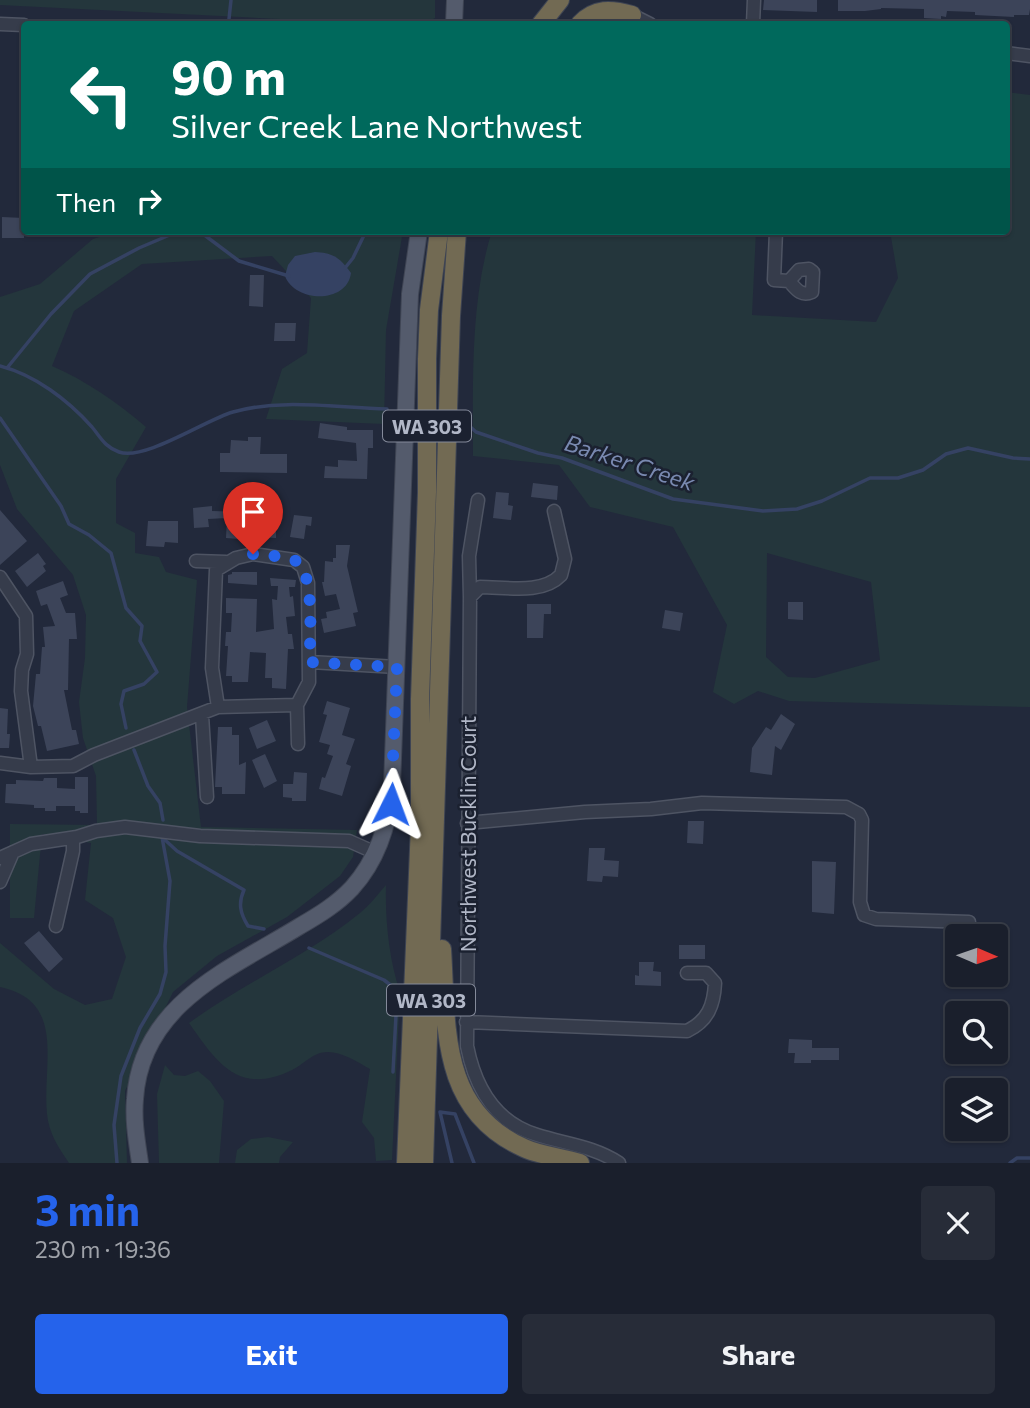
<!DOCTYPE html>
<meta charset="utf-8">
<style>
:root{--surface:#1a1f2c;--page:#272c38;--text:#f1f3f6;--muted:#9fa2a9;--line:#383d48;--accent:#2563eb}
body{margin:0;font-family:Commissioner,sans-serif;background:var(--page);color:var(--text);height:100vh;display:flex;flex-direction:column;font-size:26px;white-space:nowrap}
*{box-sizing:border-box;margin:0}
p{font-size:23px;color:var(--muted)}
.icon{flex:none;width:38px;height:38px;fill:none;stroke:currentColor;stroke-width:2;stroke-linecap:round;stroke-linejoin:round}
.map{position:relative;height:1163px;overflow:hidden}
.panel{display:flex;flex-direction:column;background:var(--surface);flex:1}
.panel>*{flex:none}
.top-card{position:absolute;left:21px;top:21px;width:989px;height:214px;border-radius:7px;box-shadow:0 2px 5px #0004,0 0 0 2px var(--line);background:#00695c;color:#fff;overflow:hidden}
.needle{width:46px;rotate:92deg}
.fabs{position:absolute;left:945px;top:924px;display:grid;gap:14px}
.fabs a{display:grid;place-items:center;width:63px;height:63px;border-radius:7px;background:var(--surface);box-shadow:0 2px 5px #0004,0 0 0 2px var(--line);font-size:35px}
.pin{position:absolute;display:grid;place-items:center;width:60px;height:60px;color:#fff;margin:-72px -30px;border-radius:50% 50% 50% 0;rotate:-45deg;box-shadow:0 0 7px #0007}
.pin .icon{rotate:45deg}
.me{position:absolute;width:77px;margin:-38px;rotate:3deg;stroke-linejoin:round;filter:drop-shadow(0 0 5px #0008)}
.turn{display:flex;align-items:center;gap:24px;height:147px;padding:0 35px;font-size:32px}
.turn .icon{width:91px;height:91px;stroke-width:2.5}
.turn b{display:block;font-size:49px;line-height:60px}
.then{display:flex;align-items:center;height:66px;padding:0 35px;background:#0003;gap:14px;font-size:26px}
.round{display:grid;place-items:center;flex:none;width:74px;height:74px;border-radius:7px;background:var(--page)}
.overview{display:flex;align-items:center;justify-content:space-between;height:119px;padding:0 35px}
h1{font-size:42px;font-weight:700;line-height:52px;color:var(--accent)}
.cta{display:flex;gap:14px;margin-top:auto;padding:14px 35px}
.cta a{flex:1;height:80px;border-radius:7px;background:var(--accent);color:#fff;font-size:28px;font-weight:700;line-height:80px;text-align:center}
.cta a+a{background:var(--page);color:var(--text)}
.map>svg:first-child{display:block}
.green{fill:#24363c;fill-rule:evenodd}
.water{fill:#354263}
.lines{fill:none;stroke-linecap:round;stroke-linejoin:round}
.stream{stroke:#354263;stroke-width:3.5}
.building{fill:#3c4459}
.minor-casing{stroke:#4e5463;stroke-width:15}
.major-casing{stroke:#3f4554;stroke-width:18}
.highway-casing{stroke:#3e4453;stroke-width:20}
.minor{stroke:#363c4b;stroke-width:12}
.major{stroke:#545b6c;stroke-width:16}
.highway{stroke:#726a53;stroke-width:18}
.route{stroke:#2563eb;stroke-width:12;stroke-dasharray:0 21.6}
.labels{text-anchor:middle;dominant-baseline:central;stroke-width:5;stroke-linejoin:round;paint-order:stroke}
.shield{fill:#1b2130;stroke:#848a9a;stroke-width:2}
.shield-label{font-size:19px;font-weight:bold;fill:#b1b7c7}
.street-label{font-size:21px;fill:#b1b7c7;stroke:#1b2130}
.water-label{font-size:23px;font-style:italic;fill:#7989b0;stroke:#1b2130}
</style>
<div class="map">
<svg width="1030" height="1163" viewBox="0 0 1030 1163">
<rect width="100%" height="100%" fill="#22293b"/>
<path class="green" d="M0,0H435V18L424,24H381L0,5Z
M1006,92L1030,95V707L789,701L758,691L734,704L713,692L727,625L673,527L590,507L559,465L473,456C473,384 470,300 492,231H756L752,315L876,322L898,278L890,231H1006ZM767,553L871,582L880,660L815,678L788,677L766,657Z
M118,231H403L386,330L384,424L266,419L282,369L307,353L311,298L272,256L142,264L74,311L52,366C85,380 118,403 146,427L116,479V523L135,533V553L159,557L166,572L197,580L187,707L201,827L357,830L353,857L340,876L287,917L217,956L173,992L125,1091L127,1163H69C58,1147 49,1133 47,1114C42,1064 67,1001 0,987V943L54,989L85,1005L112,999L126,957L113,918L85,900L91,843L42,834L34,918H10V824L97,825L96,776L83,738L79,702L85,658L86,615L73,575L17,509L0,465V297L40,284L93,239Z
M386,885C385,920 389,959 400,992L392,1160L376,1161L374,1138L362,1122L370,1069C356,1061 337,1048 320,1053C310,1056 302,1065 292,1070C239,1096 217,1063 189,1023C244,983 307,956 360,913C370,905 378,894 386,885Z
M165,1065L174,1075L185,1076L198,1071L210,1081L224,1101L219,1163H159L157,1094Z
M268,1137L293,1142L280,1157L279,1163H235L237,1150L251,1139Z"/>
<path class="water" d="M315,252C334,253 340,258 351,273C347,304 295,303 285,276L288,265L295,256Z"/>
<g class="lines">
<path class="stream" d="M229,19L231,0
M199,231L239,261L289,276
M345,268L353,258L366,231
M0,366C35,375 68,400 92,427C101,438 105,447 119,452C145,461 205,420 233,412C282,398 336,408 387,409
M7,368L51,314L90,274L139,248L179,231
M0,418L61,506L69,524L89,535L111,553L126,608L142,626L140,641L157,672L144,684L124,691L121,704L126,728
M465,422L476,432L538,453L562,458L673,499L763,511L797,509L822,501L870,478H898L923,470L946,454L968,448L1013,458L1030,459
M134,750L148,786L160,803L163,820
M164,839L177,851L244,890C238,903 240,913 248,926L264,929
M309,948L384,980L393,987L397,996L393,1072
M117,1163L114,1125L121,1076L140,1028L160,994L166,972L165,946L170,881L162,837
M452,1163L440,1112L455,1114L474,1163
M1010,1163L1017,1158H1030"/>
</g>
<path class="building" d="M764,0H817V12L763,10Z
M838,0H1030V9L1029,15H1014V17L975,15V12L947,11L946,17L941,16V19L924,18V9L881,8V9L865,11H838Z
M2,217L24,218V238H2Z
M250,275H264L263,307L249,306Z
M275,323H296L295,341H274Z
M320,423L347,427V430H373V448H368L367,479L324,478L325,466L338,467V460L357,461L356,443L318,438Z
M248,437H261L260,454H287V473L220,472V453H230L231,440L248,441Z
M533,483L558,486L557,500L531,497Z
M496,492L509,493L508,505L513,506L511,520L493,518Z
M212,506V511L247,512L246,522L276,523V538L240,536L239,539L226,538L227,518L208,519L209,527L194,528L193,508Z
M0,510L27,541L0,565Z
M294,515L312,517L311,526L306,525L304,539L290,537Z
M148,521H178V543L165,542L164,547L146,546Z
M336,545H350L347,566L358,612L353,613L356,626L324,633L321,619L327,618L326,612L340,609L336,594L325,596L322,582H324L325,561L333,562V558H336Z
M38,553L46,564L43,566L46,571L27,587L15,571Z
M232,572H257V585L228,583V575L232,574Z
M270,578L296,580L295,587H289L290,597L293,596L295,616L286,617L288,634H292L294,649H288L286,689L272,688V678H265L266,653L250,652L248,682H232V676H226L228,646H225L226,632H231L232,613H226V598L257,599L256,632L274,629L272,599L277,600L278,586H271Z
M63,581L68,595L60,598L66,613H75L77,639H69L68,690H64L72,730H76L79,744L47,751L41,726H38L33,706L36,674H40L42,647H45L43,627L55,626L47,604L41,606L36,591Z
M788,602H803V620L788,619Z
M527,604H551V614H544L543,638H527Z
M665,610L683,613L680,631L662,628Z
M327,701L350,708L342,735L355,739L346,764L351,766L342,796L319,789L322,777L325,778L333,756L327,754L330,745L319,742L327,715L323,714Z
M0,708L8,709L7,734H10L9,748H0Z
M781,714L795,724L781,750L775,746L772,775L750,772L752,748L766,727L771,730Z
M267,720L276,741L257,749L249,728Z
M218,727H232V735H239V765L246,762L245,794H222V787H215Z
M265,754L277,781L264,788L252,760Z
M294,772L307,773L306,801H292V798L283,797V784H293Z
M75,777H88V813H80V811H75V806H56V811H45V808H34V805L5,803L6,784H16V780L43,781L44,778H57V788L75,789Z
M688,821H704L703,844L687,843Z
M589,848H605L604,860L619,861L618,877L603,876L602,882L587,881Z
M812,861L836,862L834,914L812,912Z
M39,931L63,959L49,972L24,943Z
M679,945H705V959H679Z
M639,962H654L653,971L661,972V986L635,985V975L639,976Z
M789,1039L812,1040V1048H839V1060H811V1063H794L795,1053H788Z"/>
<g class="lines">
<g class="minor-casing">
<path id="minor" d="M632,15L650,24
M0,24L24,25
M753,24L754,0
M1006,53L1030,56
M776,231L774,280L789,281C796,289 801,297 812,292L813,272L809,269L799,270L789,281
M554,511L565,559L561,575C542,595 506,587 480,587L470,597L467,1046C475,1087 494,1122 537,1135C565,1144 593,1146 619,1163
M196,561L226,562
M0,577L26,616L27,654L22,670L21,691L31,767
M470,597L469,556L478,500
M310,662L397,667
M297,705L298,744
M202,715L207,797
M0,763L31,767L73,766L94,755L218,707L297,705L309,682L308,583L303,567L294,560L253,554L236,558L216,570L212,668L218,707
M467,823L585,812L651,809L702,803L846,807L859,814L862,820L860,902L864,915L876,919L969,922
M0,858L31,844L77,837L96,831L125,827L200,836L349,841L376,853
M0,882L13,852
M56,926L73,851V838
M466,1022L687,1031C708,1021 714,1005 715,983L706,973H687"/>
</g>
<g class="major-casing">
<path id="major" d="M454,24L455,0
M140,1163C137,1142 133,1121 135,1099C141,1004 230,969 300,926C319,915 337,904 352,888C378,859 389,824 392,786L410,294L419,231"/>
</g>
<g class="highway-casing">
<path id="highway" d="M541,24L560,0
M580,24C595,8 611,9 632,15
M442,949C447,1027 439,1110 524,1148C541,1156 562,1157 580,1163
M406,1163L420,825V699L427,492V359L429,310L439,231
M424,1163L451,316L457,231"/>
</g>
<use href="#minor" class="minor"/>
<use href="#major" class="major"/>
<use href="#highway" class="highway"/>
</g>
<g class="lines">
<path class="route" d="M253,554C265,556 286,555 296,561C316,574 309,640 310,662L397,667L391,804"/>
</g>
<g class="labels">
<g class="shield">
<rect x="383" y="410.5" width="88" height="31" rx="5"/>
<rect x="387" y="984.5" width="88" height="31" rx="5"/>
</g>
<g class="shield-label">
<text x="427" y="426">WA 303</text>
<text x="431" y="1000">WA 303</text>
</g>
<g class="street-label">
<text transform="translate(467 834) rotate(-90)">Northwest Bucklin Court</text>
</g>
<g class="water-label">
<text transform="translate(630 462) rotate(18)">Barker Creek</text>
</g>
</g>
</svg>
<div class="fabs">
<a><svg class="needle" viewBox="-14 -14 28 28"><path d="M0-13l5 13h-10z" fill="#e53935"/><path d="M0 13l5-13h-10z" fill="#9fa2a9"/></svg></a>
<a><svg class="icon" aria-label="search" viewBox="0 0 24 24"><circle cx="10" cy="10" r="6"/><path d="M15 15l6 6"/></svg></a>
<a><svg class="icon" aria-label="layers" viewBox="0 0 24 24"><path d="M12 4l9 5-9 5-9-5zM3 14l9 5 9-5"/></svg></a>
</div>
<div class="pin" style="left:253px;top:554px;background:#d93025"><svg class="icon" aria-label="arrive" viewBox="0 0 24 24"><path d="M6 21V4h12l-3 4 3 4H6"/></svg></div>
<svg class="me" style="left:391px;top:804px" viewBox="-20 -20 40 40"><path d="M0-17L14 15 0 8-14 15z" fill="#2563eb" stroke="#fff" stroke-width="4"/></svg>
<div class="top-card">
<div class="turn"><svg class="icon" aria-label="left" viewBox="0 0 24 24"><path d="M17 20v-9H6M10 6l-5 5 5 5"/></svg><div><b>90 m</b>Silver Creek Lane Northwest</div></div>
<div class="then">Then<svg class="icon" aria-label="right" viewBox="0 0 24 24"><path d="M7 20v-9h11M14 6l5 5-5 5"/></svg></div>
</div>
</div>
<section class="panel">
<div class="overview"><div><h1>3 min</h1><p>230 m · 19:36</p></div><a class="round"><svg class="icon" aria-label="close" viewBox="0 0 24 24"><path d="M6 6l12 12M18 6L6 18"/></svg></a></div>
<div class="cta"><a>Exit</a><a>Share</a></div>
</section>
